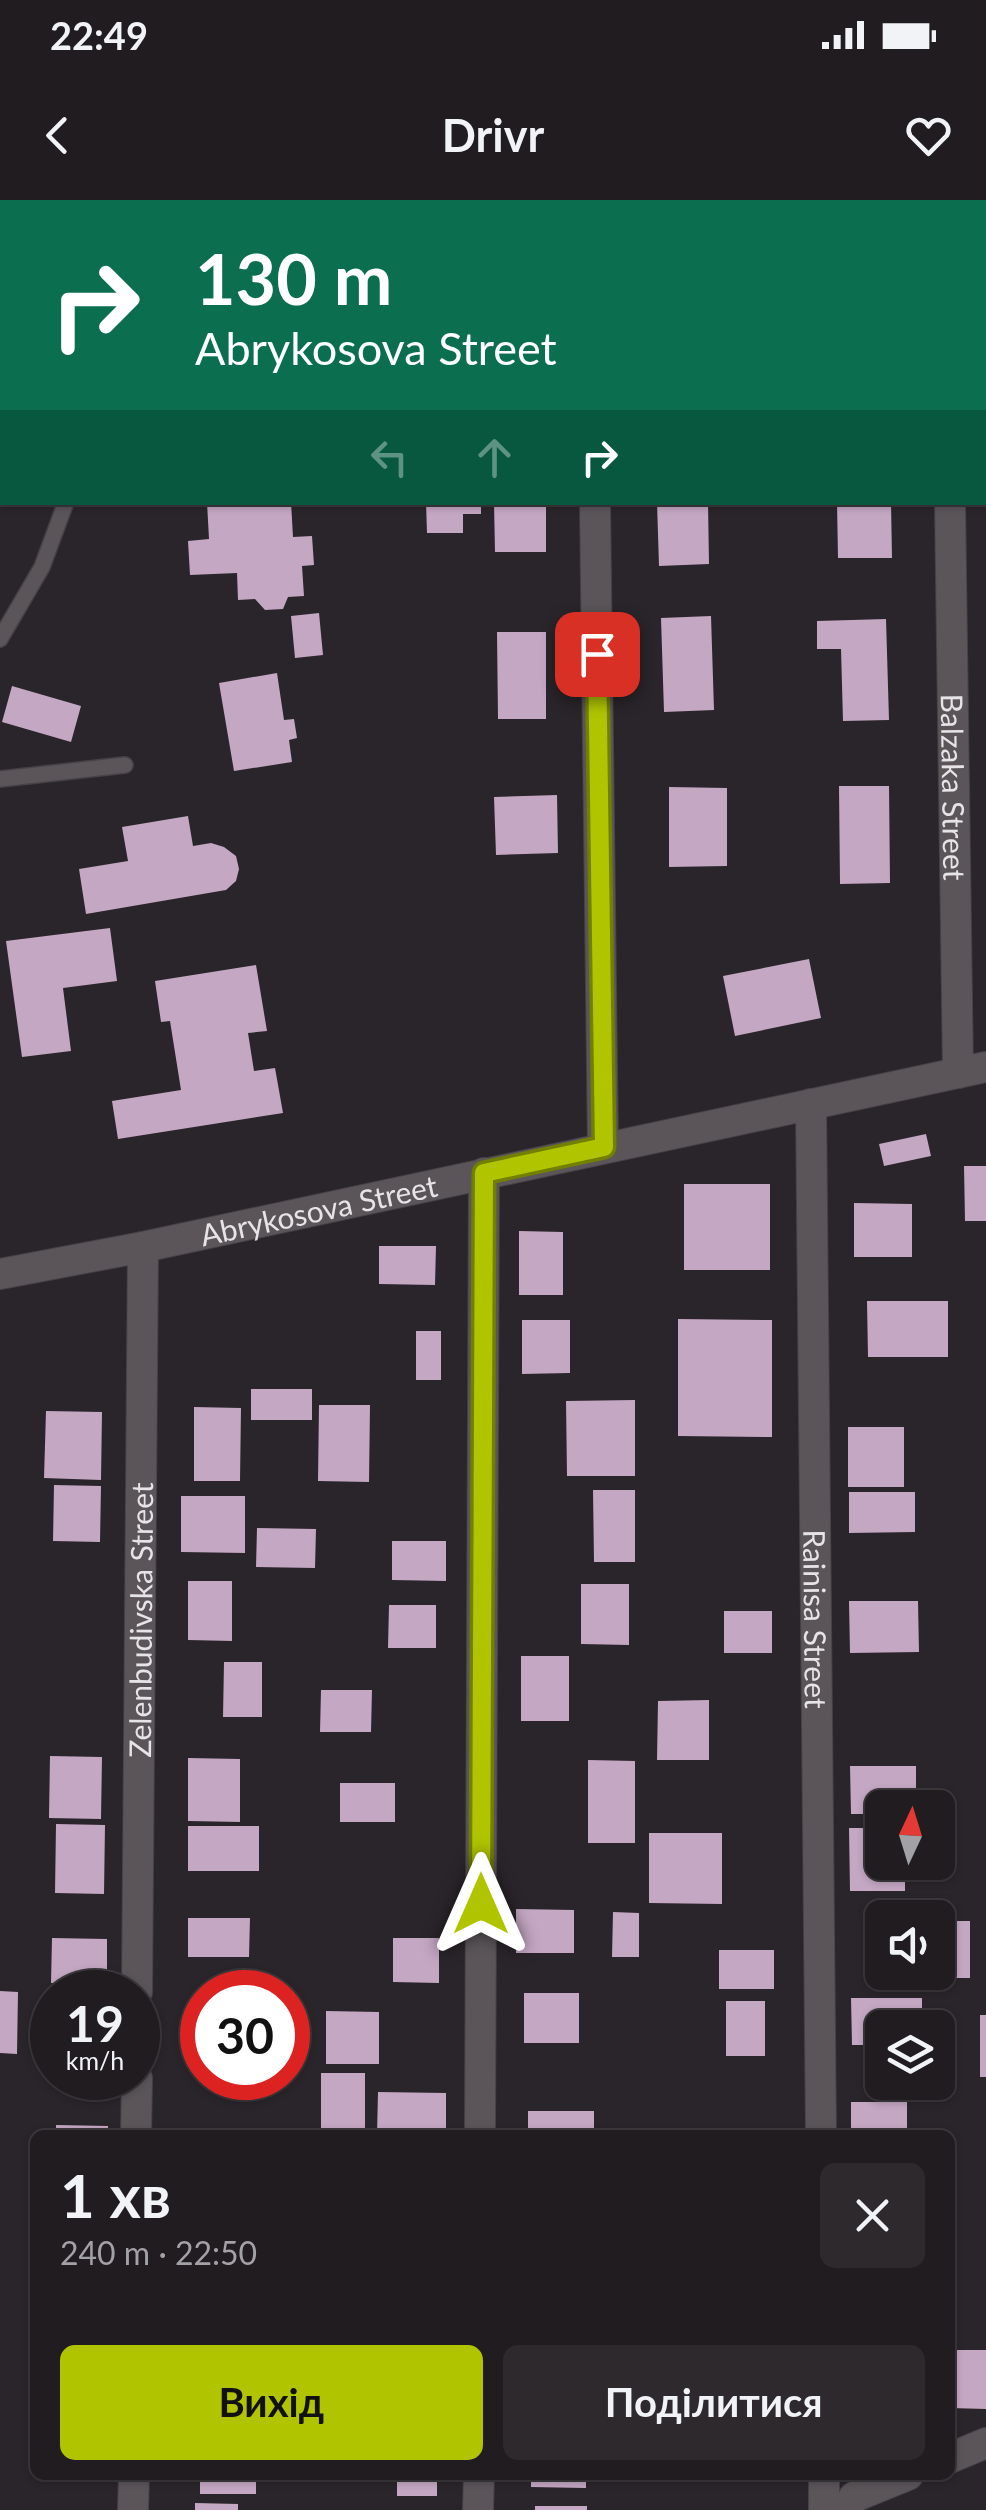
<!DOCTYPE html>
<html lang="uk">
<meta charset="utf-8">
<style>
:root{--surface:#201c20;--page:#2d292d;--text:#f1f3f6;--muted:#a2a1a5;--line:#3d3a3e;--accent:#b0c500}
body{margin:0;font-family:Lato,sans-serif;background:var(--page);color:var(--text);height:100vh;display:flex;flex-direction:column;font-size:38px;white-space:nowrap}
*{box-sizing:border-box;margin:0}
p{font-size:32px;color:var(--muted)}
.icon{flex:none;width:55px;height:55px;fill:none;stroke:currentColor;stroke-width:2;stroke-linecap:round;stroke-linejoin:round}
.map{position:relative;flex:1;overflow:hidden}
.drawer{position:absolute;left:30px;top:1930px;width:925px;height:350px;display:flex;flex-direction:column;background:var(--surface);border-radius:15px;box-shadow:0 2px 8px #0004,0 0 0 2px var(--line)}
.drawer>*{flex:none}
.top-card{position:absolute;left:0px;top:0px;width:988px;height:305px;box-shadow:0 2px 8px #0004,0 0 0 2px var(--line);background:#0b6e4f;color:#fff;overflow:hidden}
.needle{width:65px;rotate:4deg}
.buttons{position:absolute;left:865px;top:1590px;display:grid;gap:20px}
.buttons a{display:grid;place-items:center;width:90px;height:90px;border-radius:15px;background:var(--surface);box-shadow:0 2px 8px #0004,0 0 0 2px var(--line);font-size:50px}
.speed{position:absolute;left:30px;top:1770px;display:flex;gap:20px;font-size:50px;font-weight:700;text-align:center}
.speed>*{display:grid;place-content:center;width:130px;height:130px;border-radius:50%;background:var(--surface);box-shadow:0 2px 8px #0004,0 0 0 2px var(--line);line-height:1}
.speed small{font-size:25px;font-weight:400}
.speed .limit{border:15px solid #d22;background:#fff;color:#111}
.pin{position:absolute;display:grid;place-items:center;width:85px;height:85px;color:#fff;margin:-42px;border-radius:20px;box-shadow:0 5px 15px #0006}
.me{position:absolute;width:110px;margin:-55px;rotate:0deg;stroke-linejoin:round;filter:drop-shadow(0 0 8px #0008)}
.turn{display:flex;align-items:center;gap:35px;height:210px;padding:0 30px;font-size:45px}
.turn .icon{width:130px;height:130px;stroke-width:2.5}
.turn b{display:block;font-size:70px;line-height:85px}
.lanes{display:flex;align-items:center;height:95px;padding:0 30px;background:#0003;justify-content:center;gap:50px;direction:ltr}
.lanes .off{opacity:.35}
.round{display:grid;place-items:center;flex:none;width:105px;height:105px;border-radius:15px;background:var(--page)}
.head{display:flex;align-items:center;justify-content:space-between;height:170px;padding:0 30px}
h1{font-size:60px;font-weight:700;line-height:75px}
.action{display:flex;gap:20px;margin-top:auto;padding:20px 30px}
.action a{flex:1;height:115px;border-radius:15px;background:var(--accent);color:#111;font-size:40px;font-weight:700;line-height:115px;text-align:center}
.action a+a{background:var(--page);color:var(--text)}
.status{display:flex;justify-content:space-between;align-items:center;height:70px;padding:0 50px;background:var(--surface);direction:ltr}
.status svg{height:28px;fill:currentColor}
header{display:flex;justify-content:space-between;align-items:center;height:130px;padding:0 30px;background:var(--surface);font-size:45px;font-weight:700}
.map>svg:first-child{display:block}
.building{fill:#c4a7c3}
.lines{fill:none;stroke-linecap:round;stroke-linejoin:round}
.lane-casing{stroke:#464145;stroke-width:18}
.street-casing{stroke:#464145;stroke-width:32}
.lane{stroke:#5b555a;stroke-width:15}
.street{stroke:#5b555a;stroke-width:30}
.route-casing{stroke:#728000;stroke-width:25}
.route{stroke:#b0c500;stroke-width:18}
.labels{text-anchor:middle;dominant-baseline:central;stroke-width:10;stroke-linejoin:round;paint-order:stroke}
.street-label{font-size:30px;fill:#e7e4e7;stroke:#2a252a}
</style>
<div class="status"><b>22:49</b><svg viewBox="0 0 49 12"><path d="M0 12V9h3v3zM5 12V6h3v6zM10 12V3h3v9zM15 12V0h3v12zM26 1h20v11H26zM47 4h2v5h-2z"/></svg></div>
<header><svg class="icon" aria-label="back" viewBox="0 0 24 24"><path d="M15 5l-7 7 7 7"/></svg>Drivr<svg class="icon" aria-label="heart" viewBox="0 0 24 24"><path d="M12 20l-8-8c-3-5 5-10 8-4 3-6 11-1 8 4z"/></svg></header>
<div class="map">
<svg width="986" height="2310" viewBox="0 0 986 2310">
<rect width="100%" height="100%" fill="#2a252a"/>
<path class="building" d="M207,302H291L293,337L312,336L314,365L302,366L304,396L288,397L283,409L265,410L255,399L238,400L237,373L190,375L188,341L209,339Z
M426,302H481V314H463V333H427Z
M494,302H546V352H495Z
M657,302H708L709,364L659,366Z
M837,302H891L892,358H838Z
M319,413L323,455L295,458L291,416Z
M711,416L714,510L664,512L661,418Z
M886,419L889,520L843,521L841,449H817V421Z
M497,432H546V519H498Z
M277,473L284,520L294,519L297,538L289,540L292,562L234,571L219,483Z
M12,486L81,506L71,542L2,522Z
M839,586H889L890,683L840,684Z
M669,587L727,588V666L669,667Z
M557,595L558,653L496,655L494,597Z
M188,616L193,646L211,643L224,647L236,656L239,669L236,681L226,690L86,714L79,669L128,661L122,627Z
M110,728L117,781L63,788L71,851L22,857L6,741Z
M809,759L821,818L735,836L723,776Z
M256,765L267,831L248,833L254,871L275,868L283,913L118,939L112,901L181,890L170,821L161,822L155,781Z
M926,934L931,956L884,966L879,944Z
M964,966H986V1021H965Z
M684,984H770V1070H684Z
M854,1003L912,1004V1057H854Z
M519,1031L563,1032V1095H519Z
M379,1046H436L435,1085L379,1084Z
M867,1101H948V1157H868Z
M678,1119L772,1120V1237L678,1236Z
M522,1120H570V1173L522,1174Z
M416,1131H441V1180H416Z
M251,1189H312V1220H251Z
M635,1200V1276H567L566,1201Z
M319,1205H370L369,1282L318,1281Z
M194,1207L241,1208L240,1281H194Z
M46,1211L102,1212L101,1280L44,1278Z
M848,1227H904V1287H848Z
M54,1285L101,1286L100,1342L53,1341Z
M593,1290H635V1362H594Z
M849,1292H915V1332L849,1333Z
M181,1296H245V1353L181,1352Z
M257,1328L316,1329L315,1368L256,1367Z
M392,1341H446V1381L392,1380Z
M188,1381H232V1441L188,1440Z
M581,1384H629V1445L581,1444Z
M849,1401H918L919,1452L850,1453Z
M389,1405H436V1448H388Z
M724,1411H772V1453H724Z
M521,1456H569V1521H521Z
M224,1462H262V1517H223Z
M321,1490H372L371,1532H320Z
M709,1500V1560H657L658,1501Z
M50,1556L102,1557L101,1619L49,1618Z
M188,1558L240,1559V1622L188,1621Z
M588,1560L635,1561V1643H588Z
M850,1566H916V1608H882V1614H851Z
M340,1583H395V1622H340Z
M56,1624L105,1625L104,1694L55,1693Z
M188,1626H259V1671H188Z
M849,1628H882V1662H905V1691H850Z
M649,1633H722V1704L649,1703Z
M516,1709L574,1710V1753H516Z
M613,1712L639,1713V1757H612Z
M188,1718H250L249,1757H188Z
M938,1721H970V1778H884V1772H938Z
M52,1738L107,1739V1785L51,1783Z
M393,1738H439V1783L393,1782Z
M719,1750H774V1789H719Z
M0,1791L18,1792L17,1854L0,1853Z
M45,1792H52V1854H44Z
M524,1793H579V1843H524Z
M190,1798H202V1845H190Z
M851,1798H922V1828H882V1845H852Z
M726,1801H765V1856H726Z
M326,1811L379,1812V1864H326Z
M980,1815H986V1877H980Z
M321,1873H365V1935H321Z
M378,1892L446,1893V1935H377Z
M851,1902H907V1935H851Z
M528,1911H594V1935H528Z
M56,1925L108,1926V1935H56Z
M950,2150H986V2209L950,2208Z
M200,2275H256V2294H200Z
M397,2275H437V2296H397Z
M531,2275H586V2288L531,2287Z
M195,2303L238,2304V2310H195Z
M535,2306H587V2310H535Z"/>
<g class="lines">
<g class="lane-casing">
<path id="lane" d="M0,154L2,157
M0,439L42,367L66,302
M0,579L125,565"/>
</g>
<g class="street-casing">
<g id="street">
<path d="M591,0V2"/>
<path d="M945,0V2"/>
<path d="M595,302L603,947"/>
<path id="s1" d="M950,302L958,873"/>
<path id="s2" d="M811,904L821,1935"/>
<path id="s3" d="M0,1074L143,1047L986,867"/>
<path id="s4" d="M137,1792L143,1047"/>
<path d="M136,1935L137,1878"/>
<path d="M480,1935L484,973"/>
<path d="M950,2258L986,2243"/>
<path d="M824,2275V2310"/>
<path d="M133,2310L134,2275"/>
<path d="M478,2310L479,2275"/>
<path d="M846,2310L854,2297L908,2275"/>
</g>
</g>
<use href="#lane" class="lane"/>
<use href="#street" class="street"/>
</g>
<g class="lines">
<g class="route-casing">
<path id="route" d="M481,1704L484,973L604,947L597,454"/>
</g>
<use href="#route" class="route"/>
</g>
<g class="labels">
<g class="street-label">
<text stroke="none"><textPath href="#s1" startOffset="285">Balzaka Street</textPath></text>
<text stroke="none"><textPath href="#s3" startOffset="325">Abrykosova Street</textPath></text>
<text stroke="none"><textPath href="#s2" startOffset="515">Rainisa Street</textPath></text>
<text stroke="none"><textPath href="#s4" startOffset="372">Zelenbudivska Street</textPath></text>
</g>
</g>
</svg>
<div class="buttons">
<a><svg class="needle" viewBox="-14 -14 28 28"><path d="M0-13l5 13h-10z" fill="#e53935"/><path d="M0 13l5-13h-10z" fill="#a2a1a5"/></svg></a>
<a><svg class="icon" aria-label="sound" viewBox="0 0 24 24"><path d="M4 9h4l5-4v14l-5-4H4zM17 9q2 3 0 6"/></svg></a>
<a><svg class="icon" aria-label="layers" viewBox="0 0 24 24"><path d="M12 4l9 5-9 5-9-5zM3 14l9 5 9-5"/></svg></a>
</div>
<div class="speed"><div>19<small>km/h</small></div><div class="limit">30</div></div>
<div class="pin" style="left:597px;top:454px;background:#d93025"><svg class="icon" aria-label="arrive" viewBox="0 0 24 24"><path d="M6 21V4h12l-3 4 3 4H6"/></svg></div>
<svg class="me" style="left:481px;top:1704px" viewBox="-20 -20 40 40"><path d="M0-17L14 15 0 8-14 15z" fill="#b0c500" stroke="#fff" stroke-width="4"/></svg>
<div class="top-card">
<div class="turn"><svg class="icon" aria-label="right" viewBox="0 0 24 24"><path d="M7 20v-9h11M14 6l5 5-5 5"/></svg><div><b>130 m</b>Abrykosova Street</div></div>
<div class="lanes"><svg class="icon off" aria-label="left" viewBox="0 0 24 24"><path d="M17 20v-9H6M10 6l-5 5 5 5"/></svg><svg class="icon off" aria-label="ahead" viewBox="0 0 24 24"><path d="M12 20V5M6 11l6-6 6 6"/></svg><svg class="icon" aria-label="right" viewBox="0 0 24 24"><path d="M7 20v-9h11M14 6l5 5-5 5"/></svg></div>
</div>
<section class="drawer">
<div class="head"><div><h1>1 хв</h1><p>240 m · 22:50</p></div><a class="round"><svg class="icon" aria-label="close" viewBox="0 0 24 24"><path d="M6 6l12 12M18 6L6 18"/></svg></a></div>
<div class="action"><a>Вихід</a><a>Поділитися</a></div>
</section>
</div>
